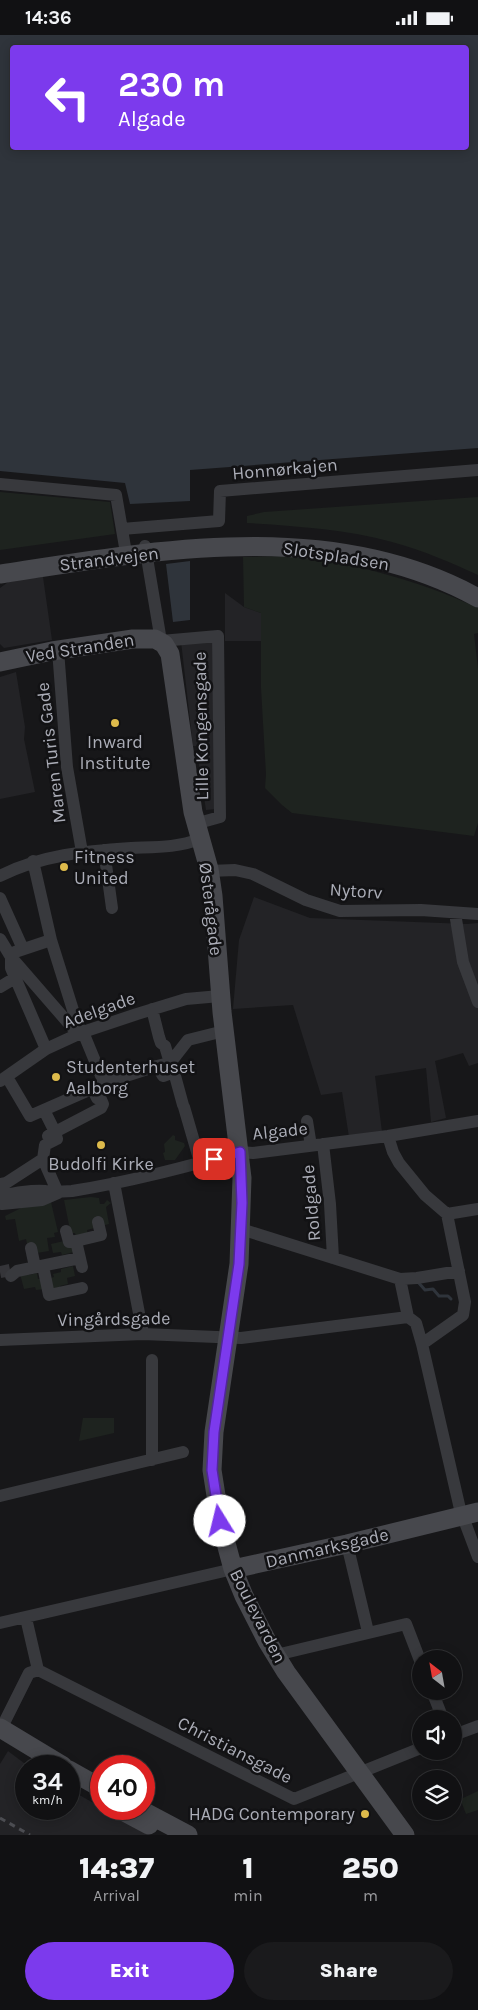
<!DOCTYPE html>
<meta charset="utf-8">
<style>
:root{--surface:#111113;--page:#1a1a1c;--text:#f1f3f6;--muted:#9c9da0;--line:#303133;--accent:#7c3aed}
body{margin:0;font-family:Karla,sans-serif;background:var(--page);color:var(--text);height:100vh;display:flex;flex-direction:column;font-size:19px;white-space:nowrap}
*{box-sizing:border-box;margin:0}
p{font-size:16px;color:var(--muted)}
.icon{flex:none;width:28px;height:28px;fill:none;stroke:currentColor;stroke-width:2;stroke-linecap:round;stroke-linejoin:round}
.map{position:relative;height:1800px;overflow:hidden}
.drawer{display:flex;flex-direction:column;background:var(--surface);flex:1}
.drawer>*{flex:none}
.banner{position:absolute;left:10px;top:10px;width:459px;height:105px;border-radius:5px;box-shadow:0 2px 12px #0003,0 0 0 1px var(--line);background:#7c3aed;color:#fff;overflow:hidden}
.needle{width:32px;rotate:329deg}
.controls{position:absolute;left:412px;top:1615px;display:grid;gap:10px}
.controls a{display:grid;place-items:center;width:50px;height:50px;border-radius:50%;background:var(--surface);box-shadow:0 2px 12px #0003,0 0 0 1px var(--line);font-size:25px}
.speed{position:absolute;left:15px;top:1720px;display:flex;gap:10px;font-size:25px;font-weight:700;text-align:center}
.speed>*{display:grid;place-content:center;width:65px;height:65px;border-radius:50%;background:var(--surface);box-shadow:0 2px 12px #0003,0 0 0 1px var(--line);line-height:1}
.speed small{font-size:12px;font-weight:400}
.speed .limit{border:8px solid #d22;background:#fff;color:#111}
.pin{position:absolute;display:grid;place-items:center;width:42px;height:42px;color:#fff;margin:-21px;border-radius:10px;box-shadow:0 2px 8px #0006}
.me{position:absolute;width:55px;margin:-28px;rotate:351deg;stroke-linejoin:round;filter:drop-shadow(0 0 4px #0008)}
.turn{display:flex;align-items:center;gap:18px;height:105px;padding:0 25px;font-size:22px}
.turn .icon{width:65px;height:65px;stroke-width:2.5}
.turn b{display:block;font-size:35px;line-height:42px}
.eta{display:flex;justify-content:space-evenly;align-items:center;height:85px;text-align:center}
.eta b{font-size:30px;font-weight:800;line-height:35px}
.action{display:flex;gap:10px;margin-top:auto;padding:10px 25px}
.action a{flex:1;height:58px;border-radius:30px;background:var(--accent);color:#fff;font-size:20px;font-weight:800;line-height:58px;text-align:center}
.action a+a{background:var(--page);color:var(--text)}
.status{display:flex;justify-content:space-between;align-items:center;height:35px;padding:0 25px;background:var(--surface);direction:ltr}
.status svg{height:14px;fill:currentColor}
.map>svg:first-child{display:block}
.built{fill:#232326}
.green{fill:#1e231f}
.water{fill:#2f343b;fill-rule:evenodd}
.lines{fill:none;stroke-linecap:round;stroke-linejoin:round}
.stream{stroke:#2f343b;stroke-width:3}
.street-tunnel{stroke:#353539;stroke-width:12;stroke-dasharray:12 6;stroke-linecap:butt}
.street{stroke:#38393d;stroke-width:12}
.secondary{stroke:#47484d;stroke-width:19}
.rail{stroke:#4c4d52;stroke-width:3;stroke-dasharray:6 5;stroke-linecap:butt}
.route-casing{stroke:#51269a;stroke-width:12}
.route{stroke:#7c3aed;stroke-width:9}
.poi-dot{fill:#ddba4b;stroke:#121214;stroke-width:2}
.labels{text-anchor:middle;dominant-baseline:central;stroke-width:5;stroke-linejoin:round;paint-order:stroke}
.street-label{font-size:18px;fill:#abadb7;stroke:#121214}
.poi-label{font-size:18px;fill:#abadb7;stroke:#121214}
</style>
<div class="status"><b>14:36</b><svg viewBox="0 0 49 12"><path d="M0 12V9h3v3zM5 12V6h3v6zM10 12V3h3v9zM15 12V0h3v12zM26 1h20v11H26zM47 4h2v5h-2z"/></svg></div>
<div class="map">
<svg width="478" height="1800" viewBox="0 0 478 1800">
<rect width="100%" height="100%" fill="#171719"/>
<path class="built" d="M43,542L52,605L4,613L0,609V553L11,545Z
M225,558L244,572L261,578V606H225Z
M212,604L216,774L206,775L196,711H193L181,606Z
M16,637L25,692L24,704L35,757L0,764V642Z
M254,862L310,883L467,889L478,888V1028L469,1031L463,1018L435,1026L446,1083L431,1087L426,1033L375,1041L382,1097L349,1102L342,1057L321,1060L293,970L233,974L239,905Z
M8,1716L28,1731H26V1774H69V1754L149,1800H0V1729Z"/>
<path class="green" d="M0,457L110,467L115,499L0,515Z
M478,462V540C450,527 422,515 392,507C345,494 296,491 247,488V481L264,477Z
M289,521C357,529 415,544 478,573V598L474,599L478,634V788L474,801L292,778L282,770L265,753L266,739L261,653V578L244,572L243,522Z
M173,1100L175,1101V1105L184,1108L185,1111L175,1125H165L163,1118L165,1117L164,1109Z
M91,1162L99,1163L100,1169H104L107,1165L111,1168L106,1172L109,1189L87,1195L88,1201L76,1204L75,1198H72L70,1195L64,1165Z
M51,1167L58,1197L54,1198L55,1202L47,1203L49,1216L37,1218L28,1214L26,1204L19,1206L15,1184L6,1185L5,1181L23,1172Z
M64,1206L73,1211L74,1217L62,1220L61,1217L53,1218L51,1209Z
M73,1231L75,1241L67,1243L68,1249L60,1251L61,1254L53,1255L50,1243L54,1242L53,1239L61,1237V1234Z
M28,1237L29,1240L37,1238L38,1244H42L44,1254L36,1255L35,1252L24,1254L20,1239Z
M83,1383H114V1398L79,1406Z
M478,1756V1775L466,1779L461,1766L463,1763Z"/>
<path class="water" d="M0,0H478V413L190,435V466L130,469L125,448L0,436ZM12,12H466V112H12Z
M190,526V585L173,587L166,529Z"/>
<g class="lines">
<path class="stream" d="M418,1247L425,1255L433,1254L439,1261H448L451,1264"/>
<path class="street-tunnel" d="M0,1237L10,1235"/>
<path class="street" d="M0,449L116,460L125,512
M122,494L219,486L220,456L478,435
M145,511L161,606L218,601L220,782L195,789
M58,615L67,732L82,817
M104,815L112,873
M33,826L51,905
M209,836L235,835L253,839L306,865L340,876L421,875L478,879
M0,841C41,820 86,816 131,813C153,812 178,813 199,804
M0,863L23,914
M455,878L463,927L478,967
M0,904L11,922L77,998
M0,952L15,943
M152,974L159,1002L161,1008L165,1011L170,1028
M46,1014L11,933V922L15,917L51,905L78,991L83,997L104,1048L157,1031
M168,1028H170L188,1005L224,996
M165,1029L157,1031L163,1041L174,1037L183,1070
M7,1042L30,1081L96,1052L97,1055L95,1059L97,1063L100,1062L103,1069L101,1073L55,1097L57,1104
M0,1046L46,1014L83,997L137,979L186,964L220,961
M184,1072L202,1134
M44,1075L55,1097L48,1101
M307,1086L311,1111
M388,1101L393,1117L399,1128L425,1160L447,1179L465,1267L463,1280L422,1309
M323,1109L330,1169L333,1223
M114,1148L143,1299
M0,1149L6,1148L43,1124
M0,1161C15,1158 30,1155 46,1156C55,1156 62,1157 72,1156C129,1147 185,1132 240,1117L253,1118L388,1101L478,1086
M0,1167L2,1169L42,1165L58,1158L43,1124L45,1110L55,1105
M447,1179L478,1174
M241,1194L400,1244L417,1243L459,1236
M66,1196L69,1207L76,1206L82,1232
M76,1206L101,1200L98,1187
M31,1213L35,1232
M43,1231L49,1260L82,1253
M11,1241L17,1236L80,1223
M400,1244L408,1282
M408,1282L416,1288L422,1309L460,1474L478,1522
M0,1305L143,1299L241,1303L408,1282
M152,1425V1325
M0,1461L183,1417
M347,1509L368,1597
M26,1583L38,1635L294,1764L421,1713
M0,1588L233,1534
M276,1620L406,1589L421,1628
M432,1656L443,1684
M1,1694L29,1638L38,1635
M454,1700L478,1691"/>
<path class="secondary" d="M0,539C157,515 332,482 478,563
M0,627L52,616L133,604H155L164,609L170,619L193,777L209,834L213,861L222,977L242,1143L239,1229L214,1397L212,1435L220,1486L233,1534L244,1561L267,1606L286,1637L405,1800
M233,1534L347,1509L478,1477
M0,1693L63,1731
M69,1735L101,1753
M119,1774L149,1790
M139,1774L188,1800"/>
<path class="rail" d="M0,1783L30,1800"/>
</g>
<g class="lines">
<g class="route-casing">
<path id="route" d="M214,1124L240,1117L242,1168L239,1229L214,1397L212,1435L220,1486"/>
</g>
<use href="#route" class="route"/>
</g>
<g class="poi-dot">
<circle cx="115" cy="688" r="5"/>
<circle cx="64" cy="832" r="5"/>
<circle cx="56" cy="1042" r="5"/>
<circle cx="101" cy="1110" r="5"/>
<circle cx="365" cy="1779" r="5"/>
</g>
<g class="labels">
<g class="street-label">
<text transform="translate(285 434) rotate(-5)">Honnørkajen</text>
<text transform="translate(336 521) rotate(9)">Slotspladsen</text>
<text transform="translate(109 524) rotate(-7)">Strandvejen</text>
<text transform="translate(80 613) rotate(-9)">Ved Stranden</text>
<text transform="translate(201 691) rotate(-91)">Lille Kongensgade</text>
<text transform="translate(51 718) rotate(-97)">Maren Turis Gade</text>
<text transform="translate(356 856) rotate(4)">Nytorv</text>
<text transform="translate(211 874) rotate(83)">Østerågade</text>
<text transform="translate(99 975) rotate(-20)">Adelgade</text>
<text transform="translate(280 1096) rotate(-6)">Algade</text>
<text transform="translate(311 1168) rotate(-95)">Roldgade</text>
<text transform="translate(114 1284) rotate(-1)">Vingårdsgade</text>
<text transform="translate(327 1513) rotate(-13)">Danmarksgade</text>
<text transform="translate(258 1581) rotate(63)">Boulevarden</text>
<text transform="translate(235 1715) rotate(27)">Christiansgade</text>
</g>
<g class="poi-label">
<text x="115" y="707">Inward<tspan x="115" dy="21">Institute</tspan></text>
<text x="74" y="822" text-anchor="start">Fitness<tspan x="74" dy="21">United</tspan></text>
<text x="66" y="1032" text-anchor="start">Studenterhuset<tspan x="66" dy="21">Aalborg</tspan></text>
<text x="101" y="1129">Budolfi Kirke</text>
<text x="355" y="1779" text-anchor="end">HADG Contemporary</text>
</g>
</g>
</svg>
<div class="controls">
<a><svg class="needle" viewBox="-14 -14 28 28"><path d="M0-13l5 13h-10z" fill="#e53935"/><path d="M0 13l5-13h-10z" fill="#9c9da0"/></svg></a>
<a><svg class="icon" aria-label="sound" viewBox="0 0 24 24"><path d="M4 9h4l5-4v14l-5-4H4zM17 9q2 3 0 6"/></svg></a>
<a><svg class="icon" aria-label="layers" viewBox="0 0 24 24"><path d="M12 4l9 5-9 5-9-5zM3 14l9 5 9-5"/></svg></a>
</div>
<div class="speed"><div>34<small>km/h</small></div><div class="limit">40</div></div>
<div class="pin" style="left:214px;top:1124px;background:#d93025"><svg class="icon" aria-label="arrive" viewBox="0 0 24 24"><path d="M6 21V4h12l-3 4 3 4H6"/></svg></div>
<svg class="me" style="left:220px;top:1486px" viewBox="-20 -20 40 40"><circle r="19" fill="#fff"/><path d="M0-13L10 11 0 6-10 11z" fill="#7c3aed"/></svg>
<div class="banner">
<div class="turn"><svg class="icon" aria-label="left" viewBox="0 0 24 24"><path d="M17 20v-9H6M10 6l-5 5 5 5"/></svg><div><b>230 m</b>Algade</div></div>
</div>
</div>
<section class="drawer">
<div class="eta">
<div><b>14:37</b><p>Arrival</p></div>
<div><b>1</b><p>min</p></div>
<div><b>250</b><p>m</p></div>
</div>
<div class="action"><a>Exit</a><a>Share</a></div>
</section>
